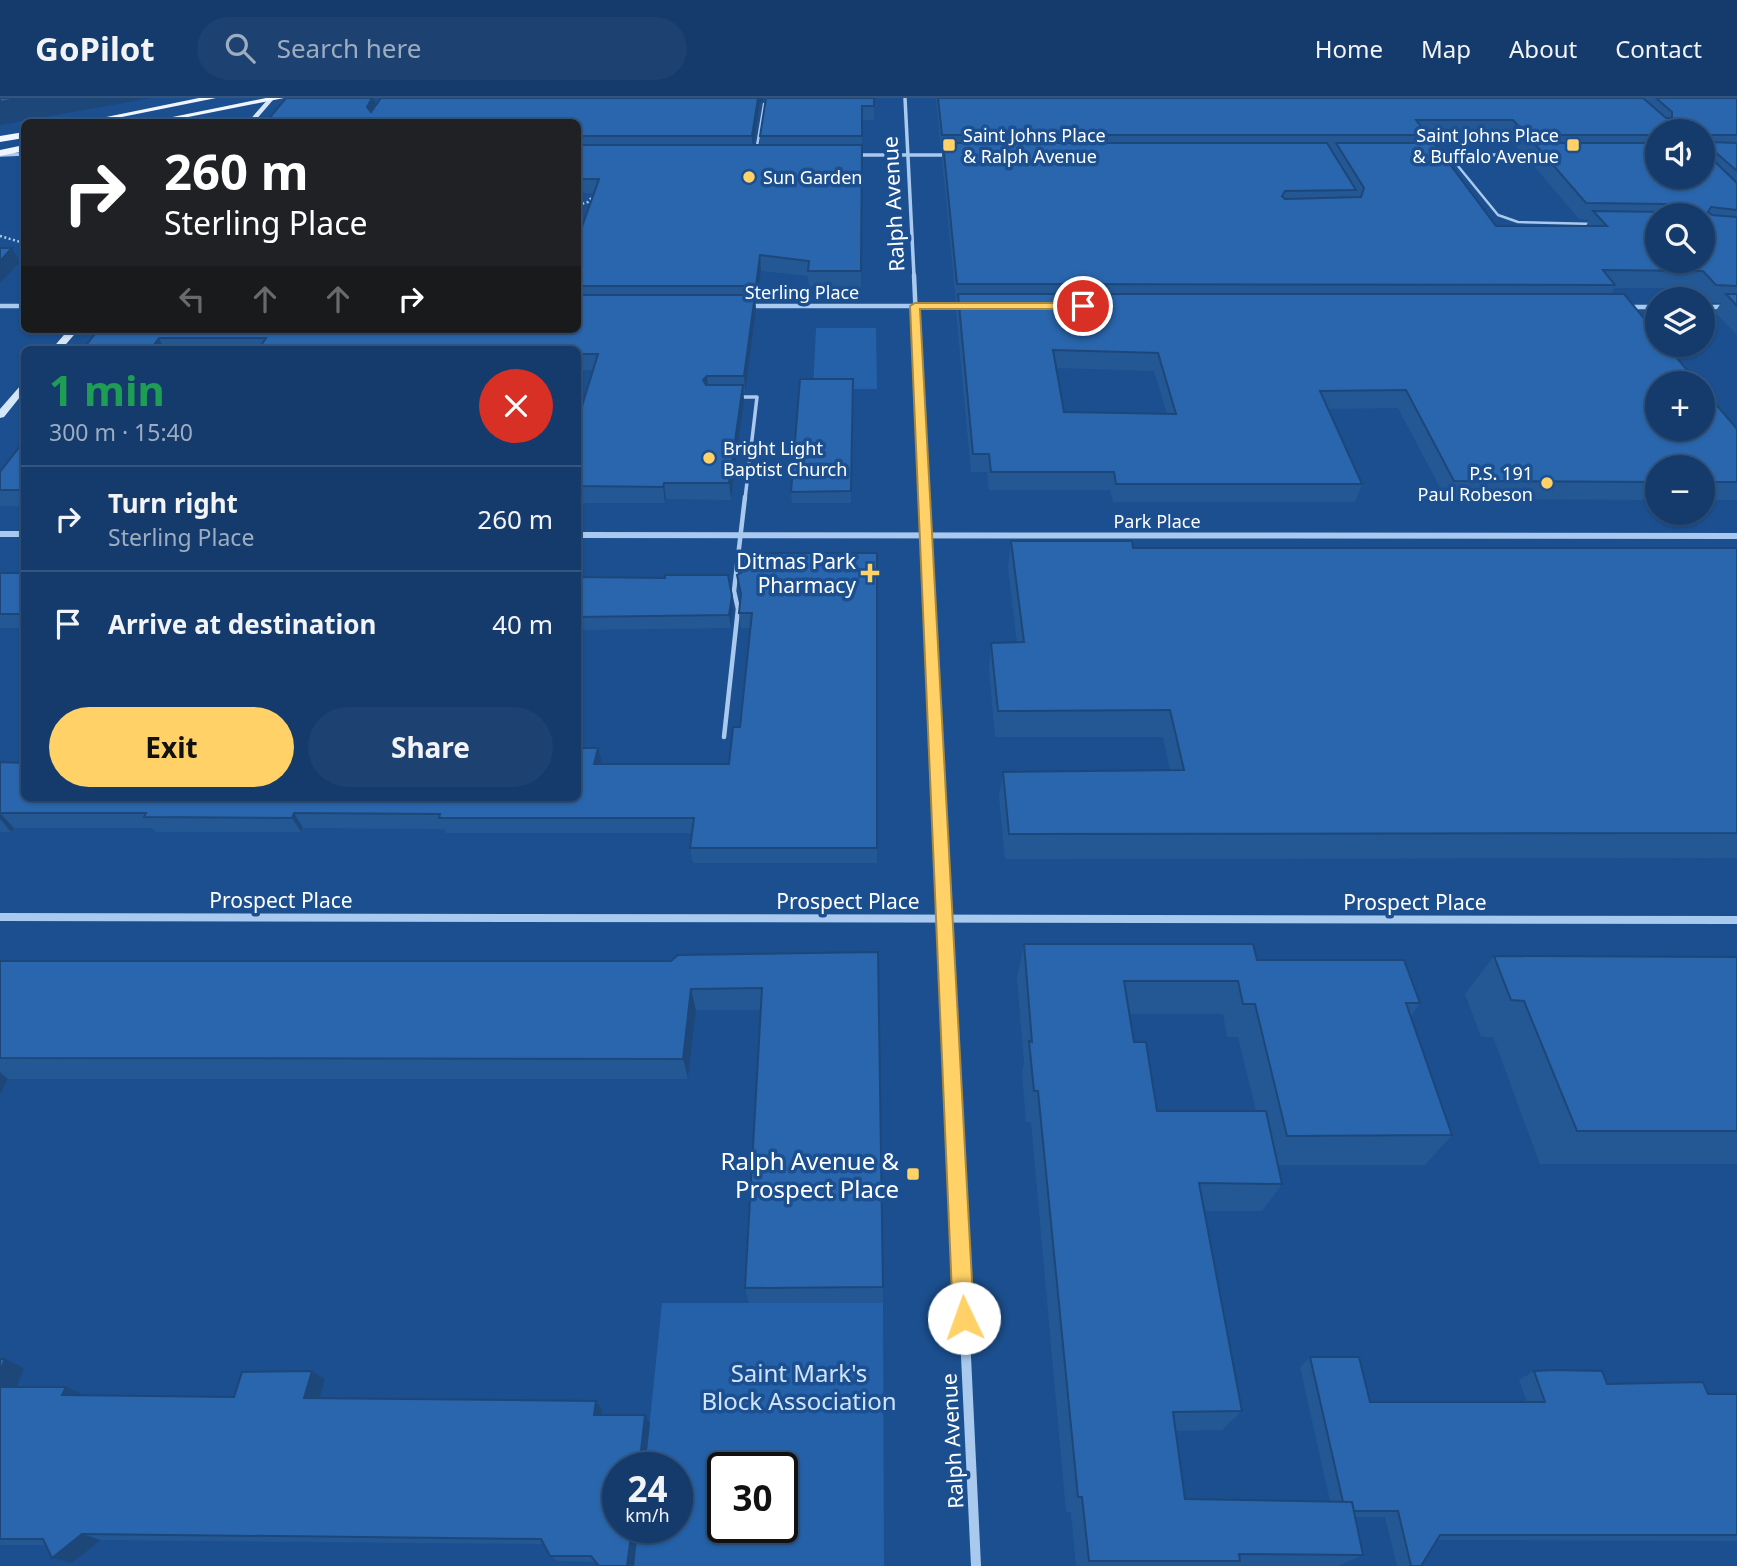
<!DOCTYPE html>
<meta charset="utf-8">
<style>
:root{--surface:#143b6b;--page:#1d4271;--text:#f1f3f6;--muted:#9dadc1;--line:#33557e;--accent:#ffd166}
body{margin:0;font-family:"Noto Sans",sans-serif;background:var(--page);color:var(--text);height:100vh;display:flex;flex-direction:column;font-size:26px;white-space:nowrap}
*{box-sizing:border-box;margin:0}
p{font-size:23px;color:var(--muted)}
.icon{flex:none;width:38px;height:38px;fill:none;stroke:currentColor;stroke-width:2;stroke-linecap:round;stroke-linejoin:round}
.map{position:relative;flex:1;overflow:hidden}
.details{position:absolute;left:21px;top:248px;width:560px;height:455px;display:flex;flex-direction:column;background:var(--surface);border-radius:10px;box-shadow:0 2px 5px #0004,0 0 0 2px var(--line)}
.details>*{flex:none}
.banner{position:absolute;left:21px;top:21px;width:560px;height:214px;border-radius:10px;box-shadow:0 2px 5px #0004,0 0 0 2px var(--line);background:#202124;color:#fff;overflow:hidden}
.tools{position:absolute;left:1645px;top:21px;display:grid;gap:14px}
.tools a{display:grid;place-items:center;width:70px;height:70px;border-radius:50%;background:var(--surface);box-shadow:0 2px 5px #0004,0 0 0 2px var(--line);font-size:35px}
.speed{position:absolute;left:602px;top:1354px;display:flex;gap:14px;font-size:35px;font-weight:700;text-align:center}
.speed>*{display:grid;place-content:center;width:91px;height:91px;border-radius:50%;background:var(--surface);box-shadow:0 2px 5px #0004,0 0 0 2px var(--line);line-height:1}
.speed small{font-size:18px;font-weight:400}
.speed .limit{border:4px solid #111;border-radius:10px;background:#fff;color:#111}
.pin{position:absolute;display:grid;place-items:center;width:60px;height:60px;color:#fff;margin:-30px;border:4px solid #fff;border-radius:50%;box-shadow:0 2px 7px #0007}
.me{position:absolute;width:77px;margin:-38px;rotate:357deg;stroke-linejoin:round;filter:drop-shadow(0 0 5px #0008)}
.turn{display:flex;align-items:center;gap:24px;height:147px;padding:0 28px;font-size:32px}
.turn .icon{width:91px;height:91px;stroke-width:2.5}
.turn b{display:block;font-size:49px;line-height:60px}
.lanes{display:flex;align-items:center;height:66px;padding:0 28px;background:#0003;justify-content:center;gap:35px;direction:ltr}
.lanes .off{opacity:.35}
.round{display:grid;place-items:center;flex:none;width:74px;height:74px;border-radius:37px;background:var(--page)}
.overview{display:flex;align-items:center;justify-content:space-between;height:119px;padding:0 28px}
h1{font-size:42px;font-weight:700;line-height:52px;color:#1e9e55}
.cta{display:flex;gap:14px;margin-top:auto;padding:14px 28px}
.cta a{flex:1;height:80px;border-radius:42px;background:var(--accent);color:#111;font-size:28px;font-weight:700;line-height:80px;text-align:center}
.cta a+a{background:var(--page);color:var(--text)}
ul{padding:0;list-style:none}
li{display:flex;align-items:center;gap:21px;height:105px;padding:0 28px;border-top:2px solid var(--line)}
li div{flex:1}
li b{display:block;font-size:26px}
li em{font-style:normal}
header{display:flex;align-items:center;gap:42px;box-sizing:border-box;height:98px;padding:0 35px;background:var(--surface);border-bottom:2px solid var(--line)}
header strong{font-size:33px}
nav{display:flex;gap:38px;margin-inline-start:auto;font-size:24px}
.search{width:490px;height:63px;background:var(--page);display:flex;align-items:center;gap:18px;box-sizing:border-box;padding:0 24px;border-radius:38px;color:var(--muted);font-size:26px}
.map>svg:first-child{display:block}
.green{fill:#2461a8;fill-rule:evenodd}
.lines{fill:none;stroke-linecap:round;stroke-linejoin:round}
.path{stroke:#a9c9ee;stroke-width:2.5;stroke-dasharray:2 2.5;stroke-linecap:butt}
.lane-far2{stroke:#a9c9ee;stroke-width:2.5}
.lane-far1{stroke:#a9c9ee;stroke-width:3.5}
.lane{stroke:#a9c9ee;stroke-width:4.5}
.street-far4{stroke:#a9c9ee;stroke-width:3.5}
.street-far3{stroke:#a9c9ee;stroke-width:4.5}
.street-far2{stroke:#a9c9ee;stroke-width:6}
.street-far1{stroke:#a9c9ee;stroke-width:8}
.street{stroke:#a9c9ee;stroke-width:10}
.secondary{fill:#d6e6fa;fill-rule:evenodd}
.primary{fill:#f0f6ff;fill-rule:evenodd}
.wall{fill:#245895;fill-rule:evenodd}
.shaded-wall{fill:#1d4779}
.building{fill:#2a66ad;stroke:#1d4779;stroke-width:2;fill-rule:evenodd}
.route{fill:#ffd166;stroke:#a68842;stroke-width:2}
.poi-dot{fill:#ffd166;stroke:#1b4f8f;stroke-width:2.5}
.labels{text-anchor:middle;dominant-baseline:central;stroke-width:7;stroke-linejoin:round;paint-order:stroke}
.far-poi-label{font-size:18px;fill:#fff;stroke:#1b4f8f;text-anchor:start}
.far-street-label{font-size:18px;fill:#fff;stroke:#1b4f8f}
.street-label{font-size:21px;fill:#fff;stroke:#1b4f8f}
.poi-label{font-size:21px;fill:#fff;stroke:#1b4f8f;text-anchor:end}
.near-poi-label{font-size:24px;fill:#fff;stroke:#1b4f8f;text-anchor:end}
.near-park-label{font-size:24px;fill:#cfe3fa;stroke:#1b4f8f}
</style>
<header>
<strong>GoPilot</strong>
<div class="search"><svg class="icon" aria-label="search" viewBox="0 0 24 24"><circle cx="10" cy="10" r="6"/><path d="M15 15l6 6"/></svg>Search here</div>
<nav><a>Home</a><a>Map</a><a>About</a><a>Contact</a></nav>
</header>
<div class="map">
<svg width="1737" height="1468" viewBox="0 0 1737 1468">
<rect width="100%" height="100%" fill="#1b4f8f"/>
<path class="green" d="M816,230H876L877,291H813Z
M662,1205H883L884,1468H634L638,1430H677V1370H645ZM723,1370H782V1430H723Z"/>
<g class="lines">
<path class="path" d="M578,107L588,104L594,97
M0,138L24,145"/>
<path class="lane-far2" d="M756,54L764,6
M1449,57L1498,117L1518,124L1595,126
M22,119L24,117"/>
<path class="lane-far1" d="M738,299H757L745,401"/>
<path class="lane" d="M724,639L738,511L734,493L745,399"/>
<path class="street-far4" d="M905,0L914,178
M0,57L24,56
M855,57H951
M1436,57H1536"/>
<path class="street-far3" d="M914,177L924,401
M0,208H24
M746,208H965
M1625,209H1657
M1703,209H1737"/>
<path class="street-far2" d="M924,399L938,680
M0,436H24
M578,437L1737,438"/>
<path class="street-far1" d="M938,678L955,1030
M0,819L1737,822"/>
<path class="street" d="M955,1028L976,1468"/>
<path class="secondary" d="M268,1L273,2L254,24H248Z
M69,231H79L61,252H51Z
M24,286V294L4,319L0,320V311L21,287Z"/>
<path class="primary" d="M199,0H216L97,24H82Z
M266,0H284L163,24H148Z
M24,34V40L0,44V38Z
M24,47V53L0,58V52Z"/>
</g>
<path class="wall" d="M374,0L376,7L381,0H874V22H862L861,189L809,188L808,178L761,173L757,203H755L756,213L745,295H743L744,303L731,402L666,401L665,405H578V321L593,272H578V252H82L99,231H578V140L593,95H578V24H266ZM764,2L765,4L760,38V47H754L760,5Z
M936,0H1737V237L1715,214L1721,205L1706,204L1693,190H1614L1611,196L1737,331V402H1703V369H1657V402L1446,401L1398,310L1328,311L1362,386L1355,404H1113L1110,392H989L987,374H971L956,213L957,204H956L942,61V53H941ZM1657,33H1703L1657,79ZM1427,38H1507L1520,53H1531L1528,61L1579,121L1589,122L1586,128H1496L1425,45ZM1056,270L1154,273L1167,316L1064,314Z
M853,281L851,405H792L791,394Z
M24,343V408H0V374Z
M1011,443L1133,450H1737V760L1005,761L999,699L1003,674L1170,672L1163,639H995L989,571L991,545L1017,544L1008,470Z
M877,455V765H693L690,750L692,735H446L444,731L303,730L301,734H156L152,730H14L11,734H0V664L729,666L740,629L750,530H741L739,515L741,501L737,477Z
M0,475H24V530H0Z
M578,479L604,480L732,498L733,511L731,530L578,532Z
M1024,846L1257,862L1420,905L1411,918L1452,1037L1425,1067H1278L1282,1086L1262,1113H1204L1242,1313L1222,1332L1175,1333L1185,1401L1330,1403L1300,1269L1310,1259L1370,1304H1527L1519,1282L1534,1273L1607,1286L1708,1296H1737V1443L1437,1442L1421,1468H1397L1385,1419H1355L1363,1457L1338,1468H1076L1071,1414H1066L1031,1024H1026L1022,975L1024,964L1017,880ZM1130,916H1223L1227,939H1238L1256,1013H1157L1134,944Z
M878,854L883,1205H749L745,1190L761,912H696L688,981H8L0,997V863H656Z
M1494,858L1737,859V1066H1540L1493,939H1481L1465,896Z
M0,1261L24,1270L16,1289L84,1298L234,1299L312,1273L325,1281L319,1300L596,1303L602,1312V1317H645L650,1325L645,1370H618L638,1430L634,1468H599L595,1464L558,1463L550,1458L544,1446L101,1442L72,1465L52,1460L45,1447H0Z"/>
<path class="shaded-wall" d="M21,0H151L0,27V4Z
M372,0H374L378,12L371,23L367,9Z
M758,0H764V2L760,5L753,53L752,38Z
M12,150L20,164L0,185V163Z
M760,157L761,173L757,203L756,188Z
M755,197L756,213L745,295L744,278Z
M159,240L165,252H150Z
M707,278L709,295L703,282Z
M743,287L744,303L731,402L729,385Z
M664,385L666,401L665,405L663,389Z
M732,498L733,511L731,530L729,517Z
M598,650L602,665L599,681L594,666Z
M0,715L14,730L11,734L0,721Z
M294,715L303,730L301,734L292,720Z
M691,891L696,912L688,981L683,961Z
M0,974L8,981L0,997Z
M5,1261L24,1270L13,1298L0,1292V1273Z
M312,1273L325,1281L317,1308L304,1300Z
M66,1289L84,1297H62Z
M596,1303L602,1312L601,1325L594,1317Z
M645,1317L650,1325L645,1370H639Z
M632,1430H638L634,1468H627Z
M82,1436L101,1442L72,1465L52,1460Z"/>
<path class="building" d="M0,0H21L0,4Z
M286,0H372L367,9L371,14L381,0H758L752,38H578V24H266Z
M766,0H874V8H862V38H760Z
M938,0H1643L1666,20H1672V14L1656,0H1737V37H1711L1707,39L1709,44L1737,45V73L1714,53L1709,52L1707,56L1737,85V112L1711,109L1708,114L1712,117L1737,119V188L1716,187L1703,173L1603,172L1615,187L957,186L943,45H1327L1356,92L1285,93L1282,98L1285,101L1361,99L1364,90L1336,45H1434L1496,128H1607L1593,113L1665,114L1669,109L1666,106L1586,105L1534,45H1657V79H1703V33H1657V37H1527L1513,22H1416L1428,37H942ZM1657,117H1703V163H1657Z
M578,47H862L861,173H808L809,163L760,157L756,188H578V140L599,81H578Z
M0,150H12L0,163Z
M958,196H1624L1657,236V247H1666L1698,285H1657V331H1703V291L1737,331V384H1703V369H1657V384L1454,383L1406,292L1320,293L1362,386H1116L1114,374H991L989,356H973ZM1053,252L1158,255L1176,316L1064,314Z
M1726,196H1737V208Z
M578,197H755L744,278H707L703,282L706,287H743L729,385H664L663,389L578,388V321L598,256H578V252H258L266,240H159L150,252H82L99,231H578Z
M800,281H853L851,393L791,394Z
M24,343V392H0V374Z
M1011,443H1132L1133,450H1737V735L1009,736L1003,674L1184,672L1170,612L998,613L991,545L1024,544Z
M744,455H877V750H690L694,720H439L440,716L294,715L292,720L144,719L146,715H0V664L24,665V700H578V650H598L594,666H729L733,629H740L752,515H739L741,496L737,477L742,474Z
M0,475H24V516H0Z
M665,477H728L732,498L729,517L578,519V479L665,480Z
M1024,846H1253L1257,862H1404L1420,905H1406L1452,1037L1287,1038L1255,906H1243L1238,883H1124L1134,944H1146L1157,1013H1266L1282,1086L1199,1085L1242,1313L1173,1314L1185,1401L1352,1404L1363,1457L1239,1456L1240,1463H1089L1082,1399H1078L1038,993H1034L1029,943L1032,944Z
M878,854L883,1189L745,1190L762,890L691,891L683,961L0,960V863H671L678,857Z
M1494,858L1737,859V1033H1577L1524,903L1511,902Z
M1310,1259H1359L1370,1304H1545L1534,1273L1556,1272L1602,1273L1607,1286L1703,1284L1708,1296H1737V1437H1440L1421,1468H1411L1398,1413H1354L1352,1404H1343Z
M0,1261H5L0,1273Z
M312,1273L304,1300L596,1303L594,1317H645L639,1370H618V1430H632L627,1468H599L591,1458H550L541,1441L82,1436L52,1460L43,1441H0V1289H66L62,1297L234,1299L242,1274Z"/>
<path class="route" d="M1083,205L1087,211H920L974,1220L971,1228L964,1231L956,1228L953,1220L910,208L915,205Z"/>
<g class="poi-dot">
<rect x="942" y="40" width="14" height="14" rx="3.5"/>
<rect x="1566" y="40" width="14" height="14" rx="3.5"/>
<circle cx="749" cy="79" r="7"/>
<circle cx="709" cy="360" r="7"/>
<circle cx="1547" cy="385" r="7"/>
<path d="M866.5 464.5h7v7h7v7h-7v7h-7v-7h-7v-7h7z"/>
<rect x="906" y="1069" width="14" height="14" rx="3.5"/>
</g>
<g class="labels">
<g class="far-poi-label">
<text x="963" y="37">Saint Johns Place<tspan x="963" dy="21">&amp; Ralph Avenue</tspan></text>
<text x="1559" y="37" text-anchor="end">Saint Johns Place<tspan x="1559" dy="21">&amp; Buffalo Avenue</tspan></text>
<text x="763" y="79">Sun Garden</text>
<text x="723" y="350">Bright Light<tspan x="723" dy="21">Baptist Church</tspan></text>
<text x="1533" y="375" text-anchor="end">P.S. 191<tspan x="1533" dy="21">Paul Robeson</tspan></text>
</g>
<g class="far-street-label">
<text x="802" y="194">Sterling Place</text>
<text x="1157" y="423">Park Place</text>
</g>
<g class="street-label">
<text transform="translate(893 106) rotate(-93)">Ralph Avenue</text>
<text x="281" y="802">Prospect Place</text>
<text x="848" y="803">Prospect Place</text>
<text x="1415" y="804">Prospect Place</text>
<text transform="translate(952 1343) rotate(-93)">Ralph Avenue</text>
</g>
<g class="poi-label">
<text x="856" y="463">Ditmas Park<tspan x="856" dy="24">Pharmacy</tspan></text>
</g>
<g class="near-poi-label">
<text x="899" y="1062">Ralph Avenue &amp;<tspan x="899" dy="28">Prospect Place</tspan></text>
</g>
<g class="near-park-label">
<text x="799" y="1274">Saint Mark's<tspan x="799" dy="28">Block Association</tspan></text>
</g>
</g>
</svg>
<div class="tools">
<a><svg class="icon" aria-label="sound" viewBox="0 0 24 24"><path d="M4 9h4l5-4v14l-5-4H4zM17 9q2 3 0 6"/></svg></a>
<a><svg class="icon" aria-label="search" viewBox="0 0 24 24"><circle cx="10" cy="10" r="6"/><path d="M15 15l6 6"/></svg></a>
<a><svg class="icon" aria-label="layers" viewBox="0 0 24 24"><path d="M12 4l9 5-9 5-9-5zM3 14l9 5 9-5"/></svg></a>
<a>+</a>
<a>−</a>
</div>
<div class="speed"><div>24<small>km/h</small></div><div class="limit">30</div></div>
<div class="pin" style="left:1083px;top:208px;background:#d93025"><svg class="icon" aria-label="arrive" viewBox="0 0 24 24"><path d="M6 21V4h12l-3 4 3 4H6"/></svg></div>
<svg class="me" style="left:964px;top:1220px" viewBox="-20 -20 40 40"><circle r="19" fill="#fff"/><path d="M0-13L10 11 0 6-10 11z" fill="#ffd166"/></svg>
<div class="banner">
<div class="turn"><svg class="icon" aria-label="right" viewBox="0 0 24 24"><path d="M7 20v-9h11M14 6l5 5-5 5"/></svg><div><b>260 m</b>Sterling Place</div></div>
<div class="lanes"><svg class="icon off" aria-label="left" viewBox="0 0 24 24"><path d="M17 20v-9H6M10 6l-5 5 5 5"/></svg><svg class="icon off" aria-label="ahead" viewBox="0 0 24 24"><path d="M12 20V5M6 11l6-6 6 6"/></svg><svg class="icon off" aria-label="ahead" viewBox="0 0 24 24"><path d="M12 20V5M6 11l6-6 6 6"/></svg><svg class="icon" aria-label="right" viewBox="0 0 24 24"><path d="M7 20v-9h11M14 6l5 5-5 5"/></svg></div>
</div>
<section class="details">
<div class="overview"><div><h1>1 min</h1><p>300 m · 15:40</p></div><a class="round" style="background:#d93025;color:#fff"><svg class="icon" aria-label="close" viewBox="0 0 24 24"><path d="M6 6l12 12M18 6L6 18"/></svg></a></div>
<ul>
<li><svg class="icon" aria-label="right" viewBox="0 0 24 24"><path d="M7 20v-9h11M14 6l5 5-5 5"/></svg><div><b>Turn right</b><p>Sterling Place</p></div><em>260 m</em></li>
<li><svg class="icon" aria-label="arrive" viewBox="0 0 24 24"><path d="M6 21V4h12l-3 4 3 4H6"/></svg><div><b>Arrive at destination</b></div><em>40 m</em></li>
</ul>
<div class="cta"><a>Exit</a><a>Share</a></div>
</section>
</div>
